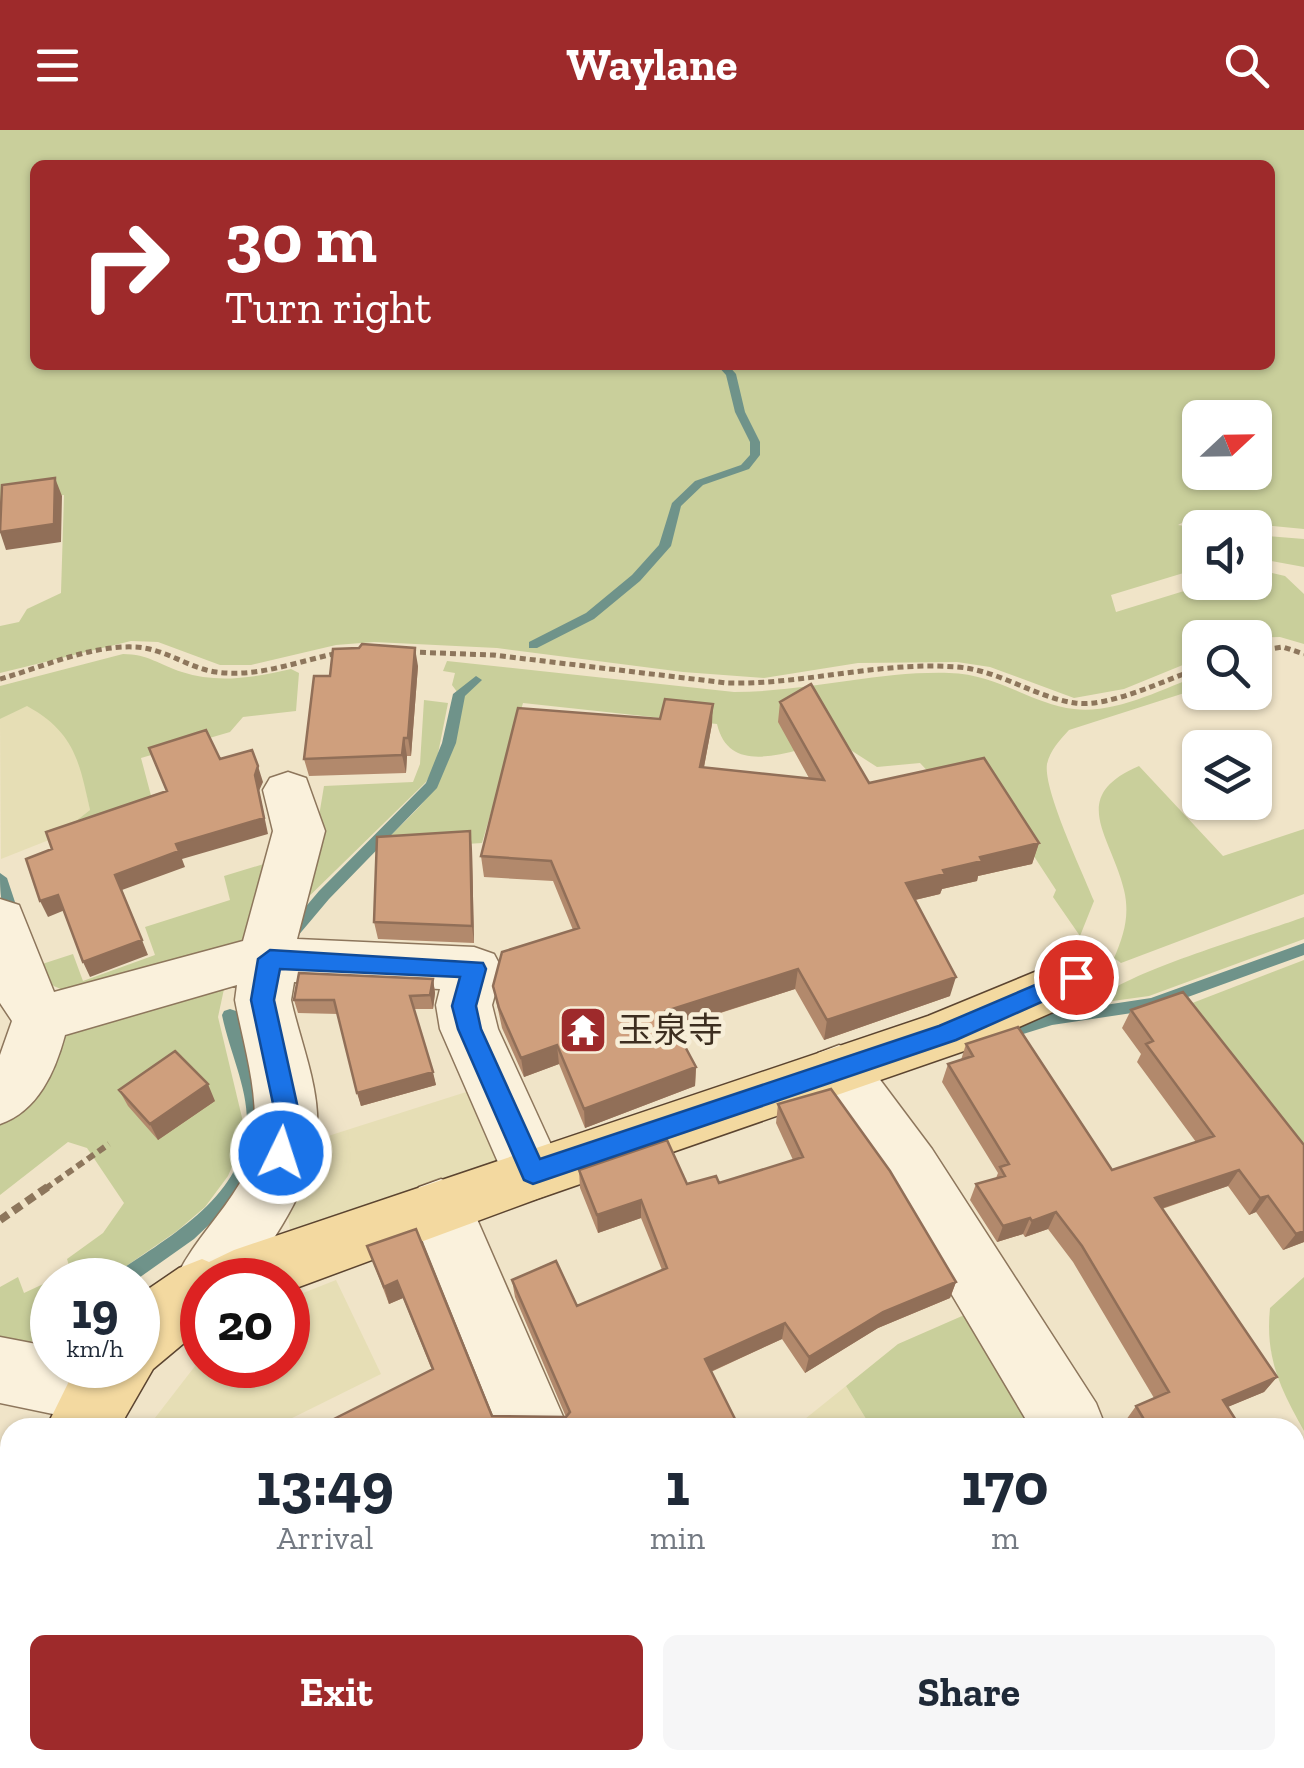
<!DOCTYPE html>
<meta charset="utf-8">
<style>
:root{--surface:#fff;--page:#f6f6f7;--text:#1f2937;--muted:#747a83;--accent:#9e2a2b}
body{margin:0;font-family:"Zilla Slab","Noto Sans JP",serif;background:var(--page);color:var(--text);height:100vh;display:flex;flex-direction:column;font-size:38px;white-space:nowrap}
*{box-sizing:border-box;margin:0}
p{font-size:32px;color:var(--muted)}
.icon{flex:none;width:55px;height:55px;fill:none;stroke:currentColor;stroke-width:2;stroke-linecap:round;stroke-linejoin:round}
.map{position:relative;flex:1;overflow:hidden}
.details{position:absolute;left:0px;top:1288px;width:1305px;height:352px;display:flex;flex-direction:column;background:var(--surface);border-radius:30px 30px 0 0;box-shadow:0 2px 8px #0004}
.details>*{flex:none}
.guide{position:absolute;left:30px;top:30px;width:1245px;height:210px;border-radius:15px;box-shadow:0 2px 8px #0004;background:#9e2a2b;color:#fff;overflow:hidden}
.needle{width:65px;rotate:68deg}
.fabs{position:absolute;left:1182px;top:270px;display:grid;gap:20px}
.fabs a{display:grid;place-items:center;width:90px;height:90px;border-radius:15px;background:var(--surface);box-shadow:0 2px 8px #0004;font-size:50px}
.speed{position:absolute;left:30px;top:1128px;display:flex;gap:20px;font-size:50px;font-weight:700;text-align:center}
.speed>*{display:grid;place-content:center;width:130px;height:130px;border-radius:50%;background:var(--surface);box-shadow:0 2px 8px #0004;line-height:1}
.speed small{font-size:25px;font-weight:400}
.speed .limit{border:15px solid #d22;background:#fff;color:#111}
.pin{position:absolute;display:grid;place-items:center;width:85px;height:85px;color:#fff;margin:-42px;border:5px solid #fff;border-radius:50%;box-shadow:0 2px 10px #0007}
.me{position:absolute;width:110px;margin:-55px;rotate:4deg;stroke-linejoin:round;filter:drop-shadow(0 0 8px #0008)}
.turn{display:flex;align-items:center;gap:35px;height:210px;padding:0 30px;font-size:45px}
.turn .icon{width:130px;height:130px;stroke-width:2.5}
.turn b{display:block;font-size:70px;line-height:85px}
.eta{display:flex;justify-content:space-evenly;align-items:center;height:170px;text-align:center}
.eta b{font-size:60px;font-weight:700;line-height:70px}
.action{display:flex;gap:20px;margin-top:auto;padding:20px 30px}
.action a{flex:1;height:115px;border-radius:15px;background:var(--accent);color:#fff;font-size:40px;font-weight:700;line-height:115px;text-align:center}
.action a+a{background:var(--page);color:var(--text)}
header{display:flex;justify-content:space-between;align-items:center;height:130px;padding:0 30px;background:var(--accent);color:#fff;font-size:45px;font-weight:700}
.map>svg:first-child{display:block}
.farmland{fill:#e6deb5}
.green{fill:#c9cf9b;fill-rule:evenodd}
.lines{fill:none;stroke-linecap:round;stroke-linejoin:round}
.stream{fill:#6f938a;fill-rule:evenodd}
.minor-casing{stroke:#8d765c;stroke-width:3}
.major-casing{stroke:#5b4430;stroke-width:3}
.path-far2{stroke:#8d765c;stroke-width:5;stroke-dasharray:6 4;stroke-linecap:butt}
.path-far1{stroke:#8d765c;stroke-width:6;stroke-dasharray:8 5;stroke-linecap:butt}
.path{stroke:#8d765c;stroke-width:8;stroke-dasharray:10 6;stroke-linecap:butt}
.minor{fill:#faf1dc;fill-rule:evenodd}
.major{fill:#f3d9a0;fill-rule:evenodd}
.wall{fill:#b2896c}
.shaded-wall{fill:#916f58}
.building{fill:#cf9f7d;stroke:#916f58;stroke-width:2.5}
.route{fill:#1a73e8;stroke:#114b97;stroke-width:2.5}
.labels{text-anchor:middle;dominant-baseline:central;stroke-width:9;stroke-linejoin:round;paint-order:stroke}
.poi-label{font-size:35px;fill:#3d2e20;stroke:#f7eed8;text-anchor:start}
</style>
<header><svg class="icon" aria-label="menu" viewBox="0 0 24 24"><path d="M4 6h16M4 12h16M4 18h16"/></svg>Waylane<svg class="icon" aria-label="search" viewBox="0 0 24 24"><circle cx="10" cy="10" r="6"/><path d="M15 15l6 6"/></svg></header>
<div class="map">
<svg width="1304" height="1638" viewBox="0 0 1304 1638">
<rect width="100%" height="100%" fill="#f0e4c8"/>
<path class="farmland" d="M27,575L53,589L79,626L90,680L54,708L1,729L0,589Z
M485,956L520,1031L292,1110L286,1075L303,1014Z
M336,1150L381,1244L274,1297H148L202,1227V1235H288V1169Z
M846,1256L871,1297H795Z
M461,1630H692L696,1638H465Z"/>
<path class="green" d="M0,0H1304V399L1191,388L1178,395L1200,398V438L1111,465L1116,482L1210,453L1255,452V439L1285,446L1304,464V514L1280,507L1200,508V528L1124,559L1074,568L990,537L957,532L858,533L764,548L683,542L497,518L374,512L336,515L251,535H220L158,512L131,511L0,543V496L19,492L27,479L61,463L64,365L0,372ZM35,35H1270V235H35ZM1200,288H1255V342H1200Z
M1255,405L1304,409V437L1255,428Z
M123,524C148,524 160,535 182,542C218,554 256,547 291,539L299,543L296,581L243,587L230,602L141,628L153,673L54,708L90,680C79,630 74,602 27,576L0,589V556Z
M447,531L734,562C807,562 876,541 949,543C998,544 1031,574 1074,579C1116,584 1162,559 1200,545V558L1069,600C1060,610 1050,620 1047,634C1043,660 1083,743 1094,771L1080,806L1053,767L1056,760L992,662L936,650L920,633L877,637L835,610C794,619 730,650 717,594L523,573L482,713L375,720C436,663 448,653 463,570L452,555L455,543L443,541Z
M424,570L448,573L436,634L426,652L292,783L316,704L324,656L413,652L420,634Z
M1139,636L1223,726L1304,699V764L1121,833L1114,828C1124,805 1130,785 1124,760C1111,705 1067,667 1139,636Z
M277,730L254,812L72,864L40,850L36,836L73,824L83,851L155,825L145,797L230,770L224,746Z
M1304,787V809L1149,866L1091,874C1123,842 1255,805 1304,787Z
M1304,830V1028L1182,877Z
M224,859L218,887L244,996L240,1018L228,1046L205,1077L177,1101L106,1150H53L71,1142L67,1129L103,1103L124,1073L87,1018L68,1012L0,1065V995L38,945L56,910L71,900Z
M18,1147L24,1163L52,1150V1193L23,1219L0,1215V1157Z
M1304,1147V1301C1280,1258 1265,1228 1270,1178Z
M985,1176L1059,1297H871L846,1256L898,1214Z
M10,1470V1630H17L14,1638H0V1484Z
M828,1630H1043L1047,1638H817Z"/>
<g class="lines">
<path class="stream" d="M717,235H728L736,244L745,282L760,312V325L749,339L703,355L681,376L671,416L640,451L594,489L537,518H529V512L586,483L632,445L659,415L672,373L695,351L741,335L750,325V312L735,282L726,245Z
M476,546L482,550L465,566L456,613L437,658L329,769L297,807H287L285,803L287,799L319,761L426,653L442,613L453,564Z
M0,743L7,748L20,787L18,791L13,793C0,783 0,760 0,743Z
M1304,813V825L1152,880L1052,895L1001,911L995,910L993,905L995,900L1052,883L1151,868Z
M230,879L236,881L238,885L263,991L261,1018L249,1048L234,1071L194,1109L136,1150H112L115,1144C168,1107 247,1066 247,991C247,956 229,920 222,885L224,881Z"/>
<g class="minor-casing">
<path id="minor" d="M288,642L306,648L325,701L297,809L474,817L494,824L502,839L492,875L498,899L564,1043L555,1062L533,1070L511,1062L440,899L436,875L440,859L294,852L291,870C299,906 315,946 317,983C320,1046 279,1101 246,1150H202V1178L185,1172L175,1150C191,1114 220,1087 240,1053C271,997 246,928 235,870L237,855L65,905C55,942 38,981 0,994V925L12,891L0,873V769L19,775L54,862L243,811L273,701L263,660L270,648Z
M839,915L860,923L932,1019L1096,1273L1106,1298H1031L888,1057L818,957L810,940L818,923Z
M441,1049L463,1057L568,1298H498L409,1077L419,1057Z
M0,1207L52,1217V1235L125,1236L136,1260L125,1284L101,1294L0,1273Z
M42,1630H124L125,1638H43Z
M665,1630H747L750,1638H668Z"/>
</g>
<g class="major-casing">
<path id="major" d="M1076,825L1096,831L1104,847L1096,863L967,920L537,1069L288,1161V1150H202V1198L153,1239L119,1298H46L77,1235H138V1166L179,1138L202,1129L209,1132L234,1120L928,886Z
M10,1363V1445L0,1449V1367Z"/>
</g>
<path class="path-far2" d="M1255,521L1283,517L1304,524
M410,522L493,525L727,553C804,555 879,531 957,537C999,540 1034,567 1075,573C1109,578 1167,549 1200,538
M0,549C43,537 90,515 135,517C164,518 188,538 216,542C257,548 299,531 338,523"/>
<path class="path-far1" d="M45,1059L109,1014"/>
<path class="path" d="M0,1090L49,1056"/>
<use href="#minor" class="minor"/>
<use href="#major" class="major"/>
</g>
<path class="wall" d="M418,536L411,626H407L406,643L309,646L304,629L330,546Z
M780,572L869,653L1039,713L1032,734L978,746L977,751L942,759L940,764L915,770L950,866L824,910L795,859L674,898L696,937L695,956L585,998L559,934L524,947L502,898L493,856L573,800L553,751L484,747L481,726L712,594L704,637L809,648L778,592Z
M472,719L474,813L378,809L374,792Z
M433,849L435,863L433,879H414L436,955L361,976L338,884L298,883L294,870Z
M1131,880L1304,1015V1112L1283,1120L1256,1082L1249,1085L1228,1056L1162,1079L1277,1247L1264,1262L1227,1277L1241,1298H1130L1126,1290L1136,1276L1154,1268L1073,1132L1048,1099L1025,1107L1023,1104L997,1112L970,1070L976,1054L996,1048L998,1043L942,952L948,934L961,930L966,914L1112,1040L1196,1012L1137,932L1141,924L1122,898Z
M119,960L215,971L158,1010L128,976Z
M778,974L956,1152L950,1168L878,1198L805,1243L782,1209L711,1242L737,1293L316,1298L432,1240L403,1168L389,1174L367,1116L416,1099L492,1286L566,1287L515,1167L512,1150L577,1176L662,1140L641,1088L598,1103L580,1058L579,1040L687,1054L719,1053L793,1030L776,993Z
M1304,1329V1577L1295,1563V1333Z
M1075,1630H1192L1196,1638H1079Z"/>
<path class="shaded-wall" d="M55,348L62,366L61,412L6,420L0,402Z
M415,518L418,536L411,626L408,608Z
M713,574L712,594L700,658V637Z
M404,608L407,626L406,643L402,625Z
M258,636L263,652L259,661L268,704L182,729L185,737L122,760L148,825L90,847L83,832L115,745L176,714L255,645Z
M470,701L472,719L474,813L472,796Z
M1039,713L1032,734L978,746L977,751L942,759L940,764L902,773L906,753L980,727Z
M58,765L65,780L48,787L40,771Z
M798,839L795,859L665,900L666,881Z
M956,847L950,866L824,910L827,890Z
M433,849L435,863L433,879L430,865Z
M557,915L559,934L524,947L521,928Z
M696,937L695,956L585,998L584,979Z
M433,942L436,955L361,976L357,963Z
M208,954L215,971L158,1010L150,994Z
M1239,1040L1228,1056L1145,1084L1155,1068Z
M1268,1066L1256,1082L1249,1085L1260,1068Z
M641,1070V1088L598,1103L597,1085Z
M1056,1082L1048,1099L1025,1107L1032,1091Z
M1030,1088L1023,1104L997,1112L1003,1096Z
M1304,1101V1112L1283,1120L1296,1104Z
M397,1151L403,1168L389,1174L384,1157Z
M956,1152L950,1168L878,1198L805,1243L809,1227L883,1182Z
M785,1193L782,1209L703,1245L705,1229Z
M1277,1247L1264,1262L1211,1284L1223,1270Z"/>
<path class="building" d="M55,348L54,394L0,402L2,355Z
M362,514L415,518L408,608H404L402,625L304,629L314,546H330L333,519L359,518Z
M811,554L869,653L984,628L1039,713L980,727L982,731L943,740L945,744L906,753L956,847L827,890L798,839L666,881L696,937L584,979L557,915L521,928L499,878L493,856L502,822L579,798L551,731L481,726L518,578L660,589L665,569L713,574L700,637L824,650L780,572Z
M206,600L220,629L252,620L258,636L255,645L264,688L176,714L179,721L115,745L142,810L83,832L58,765L40,771L26,729L52,719L46,702L167,661L149,618Z
M470,701L472,796L374,792L377,707Z
M299,843L433,849L430,865L410,866L433,942L357,963L334,870H294Z
M1183,862L1304,1015V1101L1296,1104L1268,1066L1260,1068L1239,1040L1155,1068L1277,1247L1223,1270L1241,1298H1149L1136,1276L1169,1262L1082,1116L1056,1082L1032,1091L1030,1088L1003,1096L976,1054L1005,1046L1000,1037L1009,1034L948,934L973,926L966,914L1018,897L1112,1040L1214,1006L1146,914L1153,911L1131,880Z
M175,921L208,954L150,994L119,960Z
M831,959L890,1041L956,1152L883,1182L809,1227L785,1193L705,1229L737,1293L727,1298H316L433,1239L397,1151L384,1157L367,1116L416,1099L492,1286L566,1287L570,1282L512,1150L556,1131L577,1176L667,1138L641,1070L597,1085L579,1040L667,1010L687,1054L716,1046L719,1053L803,1027L778,974Z
M1304,1329V1543L1295,1529V1333Z
M288,1630H440L444,1638H276Z
M1088,1630H1192L1196,1638H1092Z"/>
<path class="route" d="M270,820L483,833L486,839L476,876L481,899L540,1029L939,896L1068,841H1084L1088,847L1084,853L956,910L533,1054L524,1050L458,899L452,876L460,847L280,839L274,870L299,983L290,1031L281,1034L272,1031L269,1023L275,983L251,870L258,829Z"/>
<defs>
<g id="temple-square" transform="scale(2.5)"><rect x="-9" y="-9" width="18" height="18" rx="4" fill="#9e2a2b" stroke="#f7eed8"/><path d="M0-6L5-2H3V0L6.5 2.5H4V6H1.5V3h-3V6H-4V2.5H-6.5L-3 0V-2H-5Z" fill="#fff"/></g>
</defs>
<g fill-rule="evenodd">
<use href="#temple-square" x="583" y="900"/>
</g>
<g class="labels">
<g class="poi-label">
<text x="618" y="900">玉泉寺</text>
</g>
</g>
</svg>
<div class="fabs">
<a><svg class="needle" viewBox="-14 -14 28 28"><path d="M0-13l5 13h-10z" fill="#e53935"/><path d="M0 13l5-13h-10z" fill="#747a83"/></svg></a>
<a><svg class="icon" aria-label="sound" viewBox="0 0 24 24"><path d="M4 9h4l5-4v14l-5-4H4zM17 9q2 3 0 6"/></svg></a>
<a><svg class="icon" aria-label="search" viewBox="0 0 24 24"><circle cx="10" cy="10" r="6"/><path d="M15 15l6 6"/></svg></a>
<a><svg class="icon" aria-label="layers" viewBox="0 0 24 24"><path d="M12 4l9 5-9 5-9-5zM3 14l9 5 9-5"/></svg></a>
</div>
<div class="speed"><div>19<small>km/h</small></div><div class="limit">20</div></div>
<div class="pin" style="left:1076px;top:847px;background:#d93025"><svg class="icon" aria-label="arrive" viewBox="0 0 24 24"><path d="M6 21V4h12l-3 4 3 4H6"/></svg></div>
<svg class="me" style="left:281px;top:1023px" viewBox="-20 -20 40 40"><circle r="17" fill="#1a73e8" stroke="#fff" stroke-width="3"/><path d="M0-11L8 9 0 5-8 9z" fill="#fff"/></svg>
<div class="guide">
<div class="turn"><svg class="icon" aria-label="right" viewBox="0 0 24 24"><path d="M7 20v-9h11M14 6l5 5-5 5"/></svg><div><b>30 m</b>Turn right</div></div>
</div>
<section class="details">
<div class="eta">
<div><b>13:49</b><p>Arrival</p></div>
<div><b>1</b><p>min</p></div>
<div><b>170</b><p>m</p></div>
</div>
<div class="action"><a>Exit</a><a>Share</a></div>
</section>
</div>
